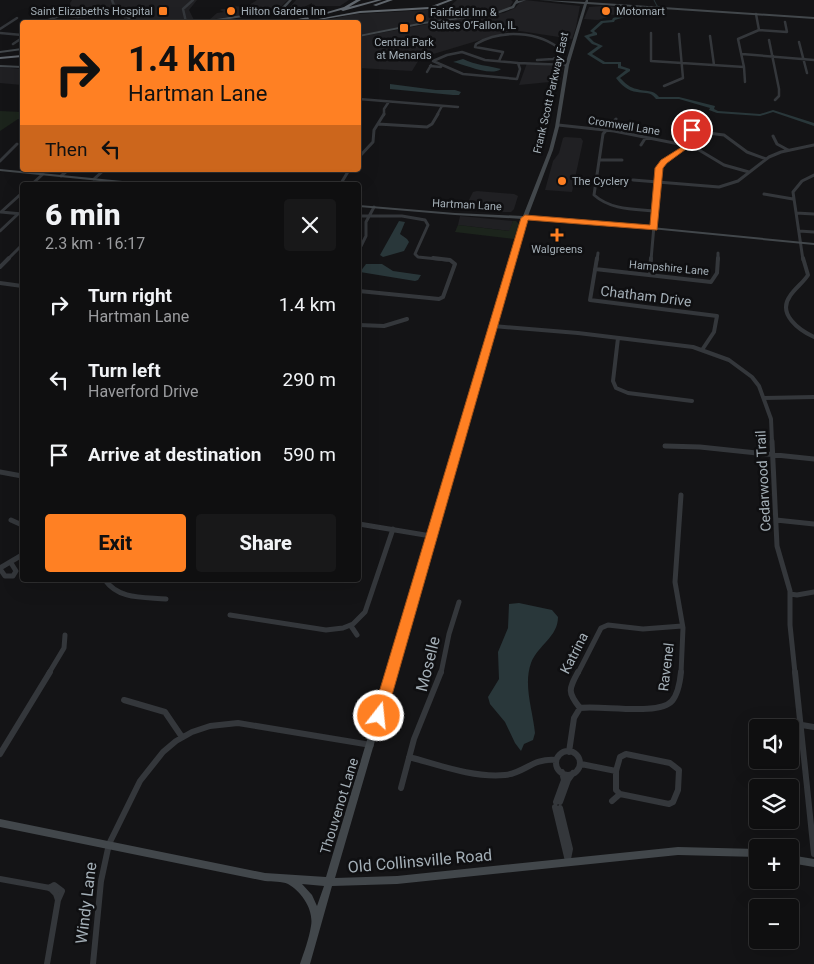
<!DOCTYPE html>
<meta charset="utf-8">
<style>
:root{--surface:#0f0f10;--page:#181819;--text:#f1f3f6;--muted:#9b9c9f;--line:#2f2f30;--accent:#ff8023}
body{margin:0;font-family:Roboto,sans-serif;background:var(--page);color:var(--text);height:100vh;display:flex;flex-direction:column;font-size:19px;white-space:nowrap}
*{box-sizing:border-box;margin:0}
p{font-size:16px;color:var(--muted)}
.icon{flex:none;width:28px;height:28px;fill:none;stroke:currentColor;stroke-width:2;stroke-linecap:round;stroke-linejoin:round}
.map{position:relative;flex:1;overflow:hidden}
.details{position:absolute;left:20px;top:182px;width:341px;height:400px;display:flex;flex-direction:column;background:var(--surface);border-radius:5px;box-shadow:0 5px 20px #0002,0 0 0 1px var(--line)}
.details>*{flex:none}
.hud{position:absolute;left:20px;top:20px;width:341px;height:152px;border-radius:5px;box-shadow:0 5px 20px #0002,0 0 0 1px var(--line);background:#ff8023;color:#111;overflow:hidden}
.tools{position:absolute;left:749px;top:719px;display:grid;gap:10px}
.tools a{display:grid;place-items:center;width:50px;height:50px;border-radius:5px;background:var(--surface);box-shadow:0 5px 20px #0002,0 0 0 1px var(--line);font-size:25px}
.pin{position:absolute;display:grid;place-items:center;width:42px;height:42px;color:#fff;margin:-21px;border:2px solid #fff;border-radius:50%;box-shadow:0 1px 5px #0007}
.me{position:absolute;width:55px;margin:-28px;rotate:16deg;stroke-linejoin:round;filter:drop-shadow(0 0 4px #0008)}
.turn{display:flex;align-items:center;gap:18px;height:105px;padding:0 25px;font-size:22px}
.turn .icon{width:65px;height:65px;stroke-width:2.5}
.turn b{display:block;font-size:35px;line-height:42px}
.then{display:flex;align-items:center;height:48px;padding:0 25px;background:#0003;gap:10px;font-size:19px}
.round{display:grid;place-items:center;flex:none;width:52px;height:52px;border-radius:5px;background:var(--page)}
.headline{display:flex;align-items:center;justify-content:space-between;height:85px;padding:0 25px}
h1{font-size:30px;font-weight:800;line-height:38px}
.cta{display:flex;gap:10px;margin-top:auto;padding:10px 25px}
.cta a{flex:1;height:58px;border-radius:5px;background:var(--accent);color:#111;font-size:20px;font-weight:800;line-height:58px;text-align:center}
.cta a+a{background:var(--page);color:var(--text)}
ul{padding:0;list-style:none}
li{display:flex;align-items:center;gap:15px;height:75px;padding:0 25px}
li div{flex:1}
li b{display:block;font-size:19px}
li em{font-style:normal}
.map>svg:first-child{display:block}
.built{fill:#202023}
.green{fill:#1c241c}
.water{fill:#29373a}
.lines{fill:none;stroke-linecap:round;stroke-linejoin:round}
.stream{stroke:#29373a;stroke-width:1}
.river{fill:#29373a;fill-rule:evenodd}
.street-far4{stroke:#34373b;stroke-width:2.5}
.street-far3{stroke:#34373b;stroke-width:3}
.street-far2{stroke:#34373b;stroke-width:4}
.street-far1{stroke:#34373b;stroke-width:5}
.street{stroke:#34373b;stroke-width:6}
.secondary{fill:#42474b;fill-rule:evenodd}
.highway{fill:#60666c;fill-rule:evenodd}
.route{fill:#ff8023;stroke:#a65317}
.poi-dot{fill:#ff8023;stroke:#0f0f11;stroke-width:2}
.labels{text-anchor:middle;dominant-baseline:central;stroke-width:5;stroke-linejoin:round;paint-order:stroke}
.far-poi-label{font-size:11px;fill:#a4afb7;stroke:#0f0f11;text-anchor:start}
.far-street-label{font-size:11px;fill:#a4afb7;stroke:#0f0f11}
.street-label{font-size:14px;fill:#a4afb7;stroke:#0f0f11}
.near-street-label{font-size:16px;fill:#a4afb7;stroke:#0f0f11}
</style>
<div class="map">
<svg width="814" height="964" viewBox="0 0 814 964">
<rect width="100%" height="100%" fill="#141416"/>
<path class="built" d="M72,0H197L189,10L194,20L131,22H126L123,17L116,15L76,11L71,9L70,3Z
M257,0H288L278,9L209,20L217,13L224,12L220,10L222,9H228L231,6L246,7Z
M296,0H349L340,6H311L312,3L298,10L288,9Z
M457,0H511L513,2L509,8L498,12L435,21L359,35V22H316L356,14L427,10L449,7Z
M525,0L580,6L576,27L572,39L513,30L420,58L412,71L359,68V37L439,22L504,13L515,8L521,1Z
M602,6L615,7L642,8L628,13L616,12L615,15L608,14L607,17L598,20L584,19L589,7Z
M527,63L563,67L560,81L519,85Z
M0,67L22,69V85L0,83Z
M565,137L581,138L583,141L572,192L545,190L553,161L559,153L563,138Z
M477,191L514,194L518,196L514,209L511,212H505L464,210L473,192Z
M460,216L513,221L510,231L458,225Z"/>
<path class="green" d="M0,111L22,112V119H18L0,131Z
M513,221H516L519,224L514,239L455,232L458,225L509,231Z"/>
<path class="water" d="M463,59C475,65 490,66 501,69C490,77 464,64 453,62Z
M390,84L436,90H455L461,92L459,95H453L390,89Z
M399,221L405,222L400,234L407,239L409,242L404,251L383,257L380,255Z
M366,264H382L393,271L421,275L418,280L415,281L360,272Z
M519,603L552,610L558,617C558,637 538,645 531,663C523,685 533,711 535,733L533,740L524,744L521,751L515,743L505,722L490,704L488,697L499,679L498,652L508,628L509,604Z"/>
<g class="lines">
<path class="stream" d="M654,0L657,6L663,8"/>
<path class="river" d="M662,7L665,8V13L656,15L637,13L615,20L614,22L603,23L594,31L597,33V35L589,37L594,42L603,46L592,54L605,62H621V66L630,69V71L620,78C625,83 630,88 637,89C646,92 653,89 659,97H679L715,106L714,109L718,111L760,114L773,110L814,123V126L773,112L760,116L717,113L709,110L710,108L679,99H656C650,91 646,94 637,92C628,91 621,85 616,78L626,70L618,68V64H603L587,54L598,46L592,44L584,36L593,33L590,31L601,21L612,20L613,18L636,11L656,13L662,11Z"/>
<path class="street-far4" d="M112,0L115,8L113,12L127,16L132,22
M44,22L61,15L78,17L113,12
M186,22L183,9L193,0
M0,29L17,18
M759,30L787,32L785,22
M0,33L22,35
M651,33V61L744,67L738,39L759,30L756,14
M710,36L714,65
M769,40L779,89V96L775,100
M799,42L807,73
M13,44L22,38
M462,52L485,60L518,63L520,69L517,79L463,74L433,61L447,55Z
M742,54L814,60
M499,61L503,52L475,47L476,44C501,29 539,31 561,50L560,56L553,59L537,60
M518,63L567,65
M430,66L441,67
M744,67L745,82
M427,72L431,65
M664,86L683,78L679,34
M359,99L458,107
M384,115V109L388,103
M437,115L442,106"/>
<path class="street-far3" d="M616,119L603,134L594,195C611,210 633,209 655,211
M378,124L427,127L432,124L438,114
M558,125L614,131L684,145L699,150L724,165L749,172
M692,131L724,135L747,152L766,159
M773,136L777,144L788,150
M641,145L646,137
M359,157L373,142L374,130L384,114
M599,160H622
M0,161L17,144
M61,176L68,170
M94,179L104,170
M633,180L719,187L738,181L769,157L781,152L814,145
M31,185L43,174
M340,185L349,170
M764,194L793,199
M1,212L22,193
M1,212L22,214
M796,213L814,214
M359,216H402L425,220L428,225L415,254L418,257L447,260
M0,231L18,214
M799,231L814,232
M359,250L366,236V222L374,207
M718,253V260
M7,260L22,245
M597,260L598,253
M651,260L659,168L690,142L692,125
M803,260L793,192L802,181L814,175"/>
<path class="street-far2" d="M597,258L590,300L717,316L714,332L702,350
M803,258L808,275C803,283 795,288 790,296C777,314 799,330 814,337
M0,267L9,258
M595,269L711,282L717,273L718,258
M650,275L651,258
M0,283L22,286
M359,291L439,299L443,297L455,264L450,260L433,258
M359,325L384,326L407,319
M493,326L578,333L693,347L729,360L752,377L759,386L771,419L772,442
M618,338L613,381L616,388L628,393L692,401
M764,398L814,397"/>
<path class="street-far1" d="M772,441L777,546L790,591V625L795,673
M665,446L700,447L814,459
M0,472L22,476
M681,495L675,582L683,628L681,673
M11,520L22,525
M776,520L814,524
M359,524L431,536
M0,568L22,555
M0,569L5,576H13L16,571L11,563
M105,580C119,600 144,597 166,599
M790,594L797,595L814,592
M230,615L326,630L343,628L353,624L365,612L393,529
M351,626L357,635
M49,673L64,648L65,635
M441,673L449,634L459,602
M578,673L601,628L608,625L643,629L682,626"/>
<path class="street" d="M578,672C569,689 567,692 580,708
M795,672L814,854
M124,700L165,712L182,737
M802,725L814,727
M556 763a12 12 0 1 1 24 0a12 12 0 1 1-24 0Z
M569,752L574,718L580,708C601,705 659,716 672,701C678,694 680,682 681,672
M0,754L50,672
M626,754L670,763L679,770L678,790L673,802L669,804L620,794L616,790V771L620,757Z
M409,757C439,765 473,778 505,775C525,773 532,758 556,760
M581,764L616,771
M401,788L414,739L441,672
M612,801L620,794
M556,802L564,780L562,772
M560,802L568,780L573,773
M555,807L568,861
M560,808L570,849L568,859
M0,879L50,888L56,894L58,900L47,964
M49,888L54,885L62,891L58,900
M93,964L101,881L109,844L140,781L163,752L176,741L192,732L210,726L238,723L371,745"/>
<path class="secondary" d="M289,0H292L284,9L275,12L210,22H145L147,21L210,20L273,10L282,7Z
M516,0H518V1L526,0L516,4L514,8L497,14L424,24L359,37V35L424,22L496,12L512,6Z
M539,0L585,2L586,0H588V2L814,17V19L587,4L569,65L559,127L553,150L528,216L569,219L814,243V245L569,221L527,219L335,878L397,876L678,847L758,849V857L678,855L397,884L332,886L310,964H300C304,952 309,939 311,926C314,910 302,892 288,884C282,881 272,882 265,881L0,827V819L265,873L326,877L523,219L455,215L359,207V205L455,213L523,216L549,150L555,127L565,65L584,4ZM302,884L324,886L317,906L312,895Z
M22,48V50L0,53V51Z
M0,65L22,66V68L0,67Z
M0,169L153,184L155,185H140L0,171Z
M790,855L814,859V867L790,863Z"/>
<path class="highway" d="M356,0H361L349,7L376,0H382L343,11L341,10L319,16L317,15L344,7Z
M387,0H393L376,6L373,5Z
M448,0H453L430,9L360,13L307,22H302L360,11L429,7Z
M308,17L309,19L288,22H282Z
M22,55V57L0,59V57Z"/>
</g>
<path class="route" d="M692,128L695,130L693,144L667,163L663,168L657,230L528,220L386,716L384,721L379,722L374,721L372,716L521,218L525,215L650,225L655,168L661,160L685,145L688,130Z"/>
<g class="poi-dot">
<rect x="158" y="6" width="10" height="10" rx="2.5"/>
<circle cx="231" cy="11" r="5"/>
<circle cx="606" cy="11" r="5"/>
<circle cx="420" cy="18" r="5"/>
<rect x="399" y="23" width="10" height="10" rx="2.5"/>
<circle cx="562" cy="181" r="5"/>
<path d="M554.5 227.5h5v5h5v5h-5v5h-5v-5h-5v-5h5z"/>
</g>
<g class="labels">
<g class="far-poi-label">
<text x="153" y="11" text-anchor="end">Saint Elizabeth's Hospital</text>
<text x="241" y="11">Hilton Garden Inn</text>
<text x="616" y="11">Motomart</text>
<text x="430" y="12">Fairfield Inn &amp;<tspan x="430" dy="13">Suites O’Fallon, IL</tspan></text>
<text x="404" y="42" text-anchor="middle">Central Park<tspan x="404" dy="13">at Menards</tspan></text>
<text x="572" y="181">The Cyclery</text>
<text x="557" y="249" text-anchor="middle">Walgreens</text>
</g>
<g class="far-street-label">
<text transform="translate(551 93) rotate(-77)">Frank Scott Parkway East</text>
<text transform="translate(624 126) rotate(9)">Cromwell Lane</text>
<text transform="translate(467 205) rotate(3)">Hartman Lane</text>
<text transform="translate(669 268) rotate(5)">Hampshire Lane</text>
</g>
<g class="street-label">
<text transform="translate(646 296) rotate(7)">Chatham Drive</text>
<text transform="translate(763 481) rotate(-93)">Cedarwood Trail</text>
<text transform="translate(574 653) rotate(-63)">Katrina</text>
<text transform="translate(666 667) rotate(-83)">Ravenel</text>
<text transform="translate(339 806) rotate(-73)">Thouvenot Lane</text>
</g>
<g class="near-street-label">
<text transform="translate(428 664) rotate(-76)">Moselle</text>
<text transform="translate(420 861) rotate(-5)">Old Collinsville Road</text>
<text transform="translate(86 903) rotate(-83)">Windy Lane</text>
</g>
</g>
</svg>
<div class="tools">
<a><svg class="icon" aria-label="sound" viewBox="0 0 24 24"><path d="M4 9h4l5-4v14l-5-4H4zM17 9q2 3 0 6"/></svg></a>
<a><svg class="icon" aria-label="layers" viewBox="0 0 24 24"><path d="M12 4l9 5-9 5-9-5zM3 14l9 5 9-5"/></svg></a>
<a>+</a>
<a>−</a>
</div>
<div class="pin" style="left:692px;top:130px;background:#d93025"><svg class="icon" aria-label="arrive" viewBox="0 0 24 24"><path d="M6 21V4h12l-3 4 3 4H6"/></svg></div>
<svg class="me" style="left:379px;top:716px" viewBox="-20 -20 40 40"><circle r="17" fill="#ff8023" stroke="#fff" stroke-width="3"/><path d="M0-11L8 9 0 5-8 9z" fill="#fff"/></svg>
<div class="hud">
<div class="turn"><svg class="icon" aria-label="right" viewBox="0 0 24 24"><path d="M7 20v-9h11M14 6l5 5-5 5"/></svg><div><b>1.4 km</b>Hartman Lane</div></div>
<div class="then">Then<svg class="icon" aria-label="left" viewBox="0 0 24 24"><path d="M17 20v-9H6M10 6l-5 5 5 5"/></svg></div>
</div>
<section class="details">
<div class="headline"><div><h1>6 min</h1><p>2.3 km · 16:17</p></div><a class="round"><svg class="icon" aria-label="close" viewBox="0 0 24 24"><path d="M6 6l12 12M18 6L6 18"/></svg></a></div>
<ul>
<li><svg class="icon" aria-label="right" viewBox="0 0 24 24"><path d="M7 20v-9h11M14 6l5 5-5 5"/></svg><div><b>Turn right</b><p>Hartman Lane</p></div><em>1.4 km</em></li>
<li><svg class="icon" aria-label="left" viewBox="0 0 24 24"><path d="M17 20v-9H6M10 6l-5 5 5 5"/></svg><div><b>Turn left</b><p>Haverford Drive</p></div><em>290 m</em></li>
<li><svg class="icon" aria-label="arrive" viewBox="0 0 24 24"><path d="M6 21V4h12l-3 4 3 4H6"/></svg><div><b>Arrive at destination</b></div><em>590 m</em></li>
</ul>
<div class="cta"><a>Exit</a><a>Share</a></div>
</section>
</div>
